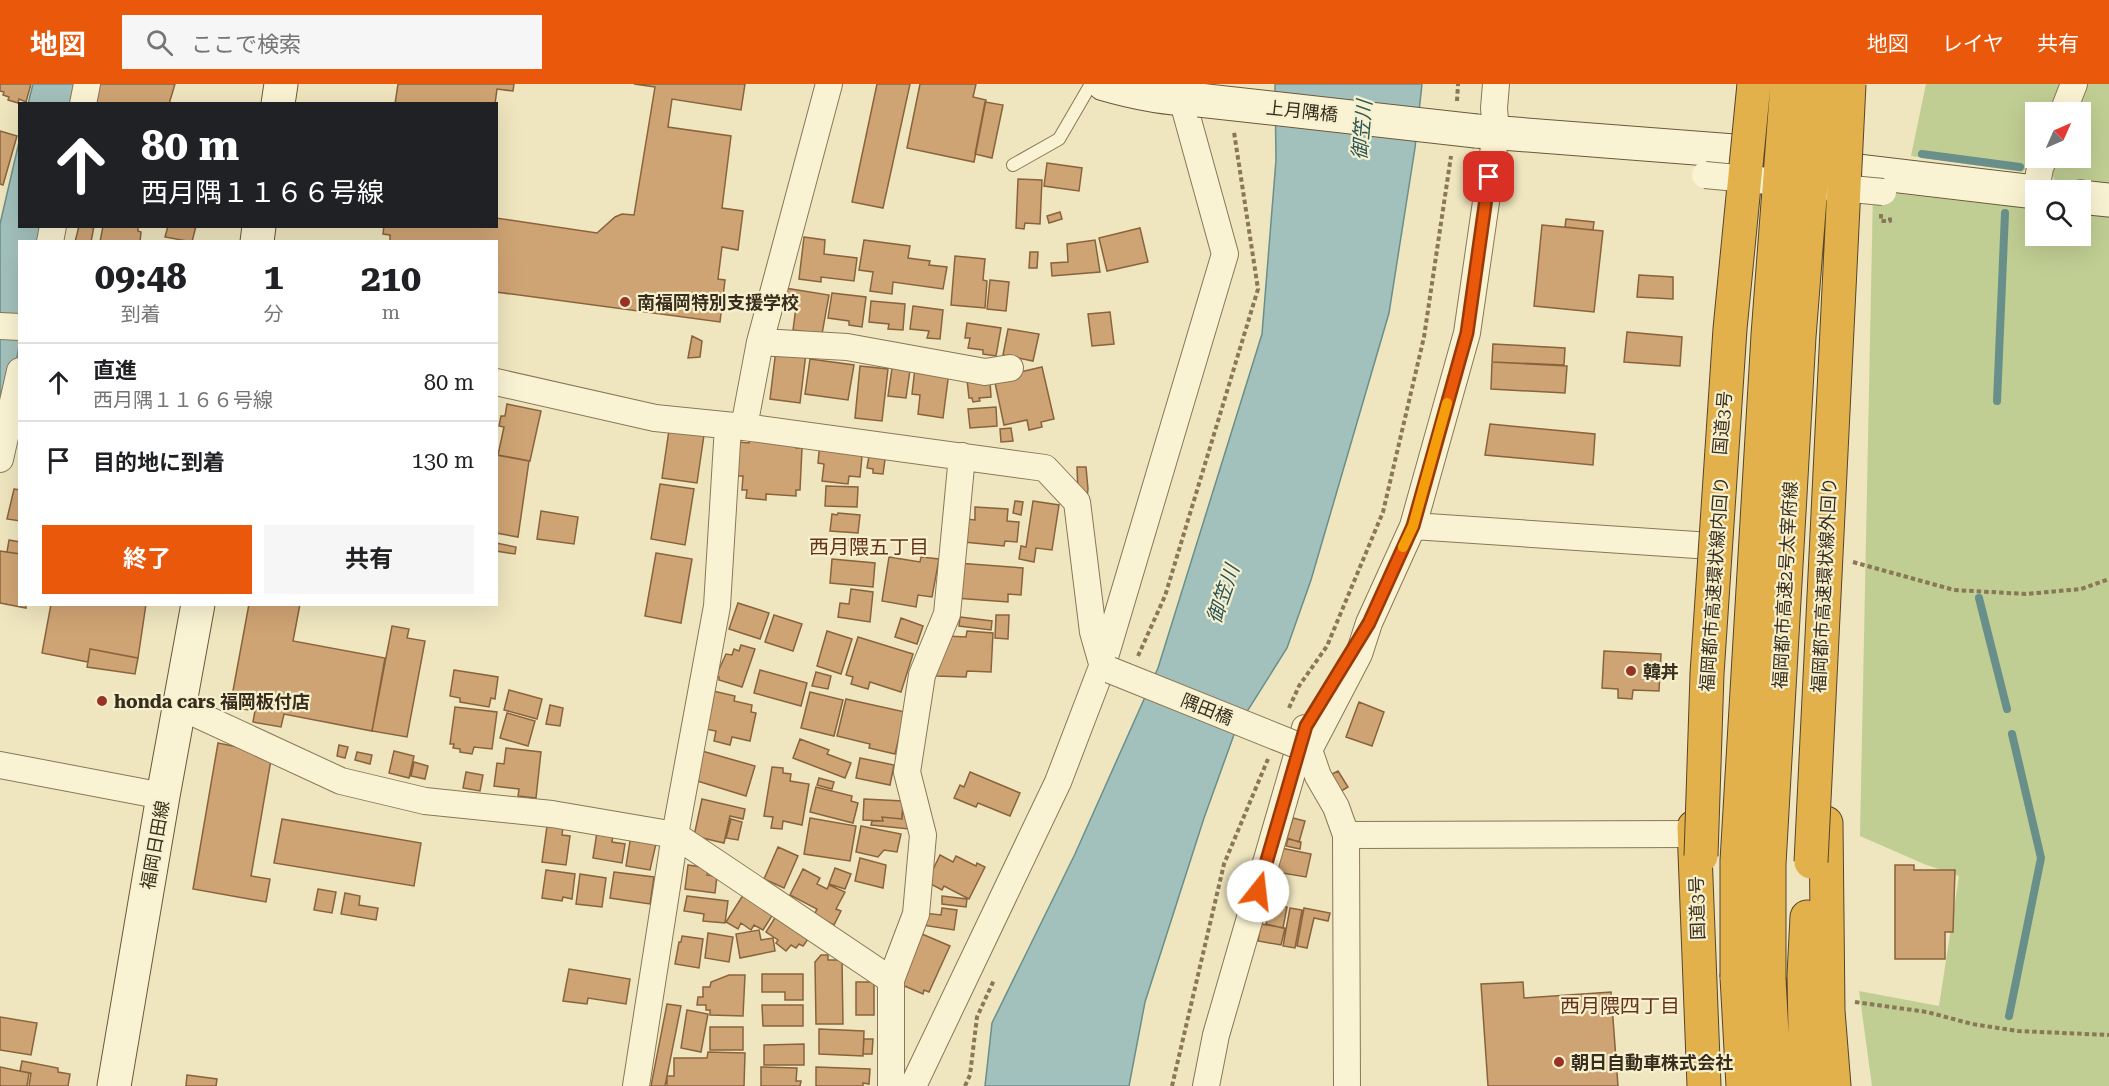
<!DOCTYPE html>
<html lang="ja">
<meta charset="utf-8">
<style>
:root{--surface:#fff;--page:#f6f6f6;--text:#202124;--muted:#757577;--line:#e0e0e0;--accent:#ea580c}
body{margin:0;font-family:"Roboto Serif","Noto Sans JP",serif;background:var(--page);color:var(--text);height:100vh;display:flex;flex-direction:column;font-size:22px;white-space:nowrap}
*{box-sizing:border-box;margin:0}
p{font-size:20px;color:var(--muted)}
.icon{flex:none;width:33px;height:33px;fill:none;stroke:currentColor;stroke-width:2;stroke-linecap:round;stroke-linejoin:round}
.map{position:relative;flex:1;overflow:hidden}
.panel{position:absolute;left:18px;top:156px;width:480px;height:366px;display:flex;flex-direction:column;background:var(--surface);border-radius:0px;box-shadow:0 6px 24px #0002}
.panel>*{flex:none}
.hud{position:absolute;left:18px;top:18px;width:480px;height:126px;border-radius:0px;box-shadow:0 6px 24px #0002;background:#202124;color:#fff;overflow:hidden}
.needle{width:39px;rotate:45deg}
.controls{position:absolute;left:2025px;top:18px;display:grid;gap:12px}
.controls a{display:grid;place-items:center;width:66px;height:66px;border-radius:0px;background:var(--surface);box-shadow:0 6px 24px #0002;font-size:30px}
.pin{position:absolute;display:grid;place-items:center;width:51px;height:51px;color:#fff;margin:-26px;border-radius:12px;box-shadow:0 3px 9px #0006}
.me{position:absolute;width:66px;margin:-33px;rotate:16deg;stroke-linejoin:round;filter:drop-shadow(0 0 4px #0008)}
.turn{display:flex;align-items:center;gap:21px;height:126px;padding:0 24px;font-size:27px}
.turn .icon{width:78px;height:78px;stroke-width:2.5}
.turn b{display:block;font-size:42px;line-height:51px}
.eta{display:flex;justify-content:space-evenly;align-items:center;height:102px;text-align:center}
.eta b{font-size:36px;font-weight:700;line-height:42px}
.action{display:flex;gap:12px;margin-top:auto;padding:12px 24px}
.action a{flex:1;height:69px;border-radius:0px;background:var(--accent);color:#fff;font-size:24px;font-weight:700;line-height:69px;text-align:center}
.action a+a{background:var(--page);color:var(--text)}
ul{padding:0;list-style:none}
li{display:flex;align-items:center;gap:18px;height:78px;padding:0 24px;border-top:2px solid var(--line)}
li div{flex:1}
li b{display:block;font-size:22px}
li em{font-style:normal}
header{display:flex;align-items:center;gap:36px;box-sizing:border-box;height:84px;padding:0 30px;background:var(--accent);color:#fff}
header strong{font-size:28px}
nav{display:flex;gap:33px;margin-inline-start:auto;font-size:21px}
.search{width:420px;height:54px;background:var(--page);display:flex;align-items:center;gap:15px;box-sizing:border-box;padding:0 21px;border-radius:0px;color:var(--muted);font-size:22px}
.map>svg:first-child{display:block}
.green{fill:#c0ce93}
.water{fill:#a3c1bc;stroke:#698f8a;stroke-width:1.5}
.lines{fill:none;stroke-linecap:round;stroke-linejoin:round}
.stream{stroke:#698f8a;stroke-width:8}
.building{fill:#cfa474;stroke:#89633c;stroke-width:1.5}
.lane-casing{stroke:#897757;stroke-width:14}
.street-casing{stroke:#897757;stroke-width:28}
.secondary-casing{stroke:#6b583a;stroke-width:35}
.highway-casing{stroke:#56442c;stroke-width:35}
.path{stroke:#897757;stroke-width:4;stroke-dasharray:4.5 3;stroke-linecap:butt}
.lane{stroke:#faf3d3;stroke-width:12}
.street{stroke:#faf3d3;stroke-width:26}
.secondary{stroke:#faf3d3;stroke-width:33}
.highway{stroke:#e3b14c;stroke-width:33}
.street-bridge-casing{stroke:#897757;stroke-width:28;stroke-linecap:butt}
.secondary-bridge-casing{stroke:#6b583a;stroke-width:35;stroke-linecap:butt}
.highway-bridge-casing{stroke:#56442c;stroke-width:35;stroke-linecap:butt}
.street-bridge{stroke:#faf3d3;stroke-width:26}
.secondary-bridge{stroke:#faf3d3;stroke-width:33}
.highway-bridge{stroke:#e3b14c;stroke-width:33}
.route-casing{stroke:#983908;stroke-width:15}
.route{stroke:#ea580c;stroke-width:10}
.slow{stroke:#f59e0b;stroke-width:10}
.poi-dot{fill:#9a3125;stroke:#f7f0cf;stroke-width:2}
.labels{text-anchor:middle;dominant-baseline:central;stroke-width:4.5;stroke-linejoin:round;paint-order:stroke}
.street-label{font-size:18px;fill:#382d1c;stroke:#f7f0cf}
.poi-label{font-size:18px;font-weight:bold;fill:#382d1c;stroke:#f7f0cf;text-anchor:start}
.water-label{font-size:20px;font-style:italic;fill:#2b5658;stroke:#f7f0cf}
.neighbourhood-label{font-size:20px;fill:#66321a;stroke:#f7f0cf}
</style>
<header>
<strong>地図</strong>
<div class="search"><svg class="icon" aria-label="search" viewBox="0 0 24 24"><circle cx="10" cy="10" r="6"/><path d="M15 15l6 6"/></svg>ここで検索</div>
<nav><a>地図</a><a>レイヤ</a><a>共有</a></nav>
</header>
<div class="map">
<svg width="2109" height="1002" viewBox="0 0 2109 1002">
<rect width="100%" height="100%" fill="#efe6bf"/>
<path class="green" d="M1926,0H2064L2052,28H2036C2035,50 2040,74 2022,88L1911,72Z
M2086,0H2109V103L2055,97L2050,85L2055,74H2080V28H2074Z
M1873,107L2035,125L2036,152H2080L2081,130L2109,133V1002H1872L1859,907L1939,922L1959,792L1924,780L1860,752Z"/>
<path class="water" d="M33,0H76L72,19L28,20Z
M1275,0H1422L1415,64L1389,229L1311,496L1287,564L1236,645L1204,734L1145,918L1129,1002H985L992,939L1075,770L1158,584L1262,250L1276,76Z
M19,58L20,142L45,143L41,157L20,158L19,262L0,368V140Z"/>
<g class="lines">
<path class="stream" d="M1922,70L2020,83
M1997,317L2005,129
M1979,514L2007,625
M2009,932L2041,774L2012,650"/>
</g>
<path class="building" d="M0,0H31L26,18L19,15L18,19L8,16L9,13L3,11L4,8L0,7Z
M97,0H175L169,20H91Z
M398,0H514L513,7L497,5L495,20H395Z
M634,0H745L741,26L672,15L668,43L731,52L722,124L743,127L738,166L722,163L718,195L725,196L720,238L496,208V158H390V151L383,150L384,142H496V134L597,149L615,133L622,130L634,131L655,3Z
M877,0H910L883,124L852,118Z
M920,0H976L973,13L986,16L974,78L907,64Z
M985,18L1003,21L992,74L975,70Z
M0,47L17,52L3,101L0,100Z
M1047,79L1082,84L1079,107L1044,102Z
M1018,95L1042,96L1040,140L1025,139L1024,145L1016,144Z
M1060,128L1062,135L1049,139L1047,132Z
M1566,135L1594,138L1593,146L1565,143Z
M1542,141L1603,147L1594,228L1534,222Z
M79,142H94L91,158H75Z
M103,142H138V147L141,148L140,158H100Z
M168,142H196L192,158L165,153Z
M1140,144L1148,178L1107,187L1099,154Z
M804,153L825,156L824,170L857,174L854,197L821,193V198L799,195Z
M864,156L910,162L908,174L930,177L929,181L947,183L943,205L893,198L892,210L870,207L873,188L859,186Z
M1095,156L1100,188L1052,192L1051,179L1068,178L1067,160Z
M1030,168H1038L1037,184H1029Z
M955,172L985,175L983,196L987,197L985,224L951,221Z
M1639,191L1673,193V215L1637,213Z
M990,196L1009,198L1006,227L987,225Z
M785,204L829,211L822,250L793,246L796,223L782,221Z
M832,209L866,213L862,243L849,241V237L828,234Z
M871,217L905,220L903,246L888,245L889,240L869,238Z
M913,222L943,226L940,255L927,254L929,247L910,245Z
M1110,228L1114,260L1092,262L1088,230Z
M967,239L1001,244L996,272L983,270V266L968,264L970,254H965Z
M1008,245L1039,250L1033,277L1003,271Z
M1627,248L1682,253L1680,282L1624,278Z
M692,252L702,257L700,273L688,274Z
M1493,260L1565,264L1564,281L1492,278Z
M776,265L806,269L800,319L770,315Z
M810,275L854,281L848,316L805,310Z
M1492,278L1567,282L1565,309L1491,305Z
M860,282L888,285L882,337L855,334Z
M1042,283L1054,335L1041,338L1042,343L1029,346L1027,336L1004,341L994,294Z
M892,284L910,286L906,314L888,312Z
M915,284L949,288L943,334L918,330L920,311L912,310Z
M967,296L990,297L991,313L979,314L980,317L973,318L972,314H969Z
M507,320L541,327L530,377L498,371L504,343L499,342L501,332H505Z
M996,323L997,342L970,344L968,325Z
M1490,340L1595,350L1593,381L1485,371Z
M1011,344L1013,357L1001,358L1000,345Z
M669,346L704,351L697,399L662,394Z
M750,354L797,357L796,364H802L800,406H796V412L766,410V416L746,414L747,406H742L743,392H737L739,358L749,359Z
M820,357L863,362L860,393L849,392L848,400L822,397L824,380L818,379Z
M870,366L886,368L883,390L873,389V385L867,384Z
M496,371L529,377L518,453L496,449Z
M1077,383H1086L1088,405L1086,423L1078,408Z
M660,400L694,405L685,461L651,455Z
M826,402L858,403L857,423L825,422Z
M14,405L20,406V437L7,435Z
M1015,417L1023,418L1021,431L1013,429Z
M1033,417L1059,421L1052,466L1036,464L1034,478L1019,475L1021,462L1026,463Z
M975,423L1008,425L1007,437L1019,438L1017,458L1005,457L1004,462L964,458L967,435L975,436Z
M541,427L578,433L574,460L537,455Z
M838,429L860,431L858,449L830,447L832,430L837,431Z
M837,454L858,456L857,462L837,460Z
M9,456L20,458V470L7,468Z
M496,459L516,463L515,470L496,467Z
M0,467L20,470V520H26V524L0,519Z
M656,469L692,475L681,539L645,532Z
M889,473L920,478L921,473L939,475L932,513L918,511L916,523L882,517Z
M832,475L875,479L873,503L830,499Z
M957,479L1023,484L1021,511L1008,510V518L955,514Z
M851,505L873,508L870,538L838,533L840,519L849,520Z
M738,519L769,529L760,555L729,545Z
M51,520H146L138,574L90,565L88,578L42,569Z
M249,520H300L293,557L385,574L372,647L284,630L281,643L253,638L255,627L230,623Z
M774,531L802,540L793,567L765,558Z
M996,531H1009L1008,555L995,554Z
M960,533L992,537L991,546L959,542Z
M901,534L923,542L917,560L895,553Z
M392,542L409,545L407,554L425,557L407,653L372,647Z
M827,547L852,555L841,590L817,582Z
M967,547L993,549L991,588L967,587L966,593L936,592L938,562L947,552L966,553Z
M858,553L913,570L901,608L870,598L868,605L851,600L853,593L846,591Z
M741,561L755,565L742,603L719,596V593L716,592L726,570L732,571L734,565L739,567Z
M90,565L138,574L135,590L87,583Z
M1604,567L1661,570L1659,607L1633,606L1632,615L1618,614V605L1602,604Z
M454,586L498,593L495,615L491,614L489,623L460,618V614L450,612Z
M760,586L807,599L801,622L754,609Z
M816,588L831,592L828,605L812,602Z
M509,606L542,615L537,635L504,626Z
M713,607L735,612L734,617L752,621L751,628L756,629L750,657L732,653L730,661L714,657L716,647L705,645Z
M810,608L843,616L834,652L801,644Z
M846,615L905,628L895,670L869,664L870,660L837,652Z
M1359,618L1384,628L1372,662L1346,653Z
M550,621L563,624L560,642L546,640Z
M455,623L497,628L492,665L474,663L472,670L460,668V665L453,664L454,660H450Z
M507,629L535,637L528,662L500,654Z
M800,655L829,666L827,670L851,679L845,694L793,674Z
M218,659L272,670L251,792L270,795L266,818L193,805Z
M339,661L348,663L345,674L337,672Z
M506,664L541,668L536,714L518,712L519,705L494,702L497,679L504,680Z
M394,667L414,672L409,694L389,689Z
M702,667L755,682L746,712L694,696Z
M357,668L372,671L370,680L355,676Z
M860,674L894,681L890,701L856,694Z
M414,678L428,682L425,695L411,692Z
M772,683L783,684V689L791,690L790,697L809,700L802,741L783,737L782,745L771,744L773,733L764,732Z
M1338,687L1348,703L1338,709L1328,692Z
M466,688L483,691L480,707L463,704Z
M970,688L1020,709L1010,732L978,719L976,723L954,714L960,701L964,703Z
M819,694L834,698L832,705L817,701Z
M816,703L852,712L851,717L858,719L853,739L810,728Z
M702,715L745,725L743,735L730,732L724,759L694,752Z
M864,715L903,717L902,735L882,733L883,737L863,736Z
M902,730H906L909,745L871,741L872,737H883L882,733L902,735Z
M810,734L856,742L850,777L804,770Z
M1293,734L1305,737L1299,758L1287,754Z
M282,735L421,759L414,802L274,779Z
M731,735L742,738L738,756L726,754Z
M547,742L563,743L562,751L570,752L566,781L542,778Z
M861,742L901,750L897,768L884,766L878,773L856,768Z
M597,748L613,751L612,758L625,760L622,779L593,774Z
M631,751L657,755L650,786L626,782Z
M1288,755L1301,758L1300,765L1286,762Z
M778,763L798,772L784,804L764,795Z
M1281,764L1311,770L1306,793L1276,788Z
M940,771L953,778L956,772L976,782L977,779L985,783L969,815L944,802L942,806L927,798Z
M860,774L886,781L883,804L855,797Z
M688,781L708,784L707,791L717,792L715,809L685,805Z
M1895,781H1914V786H1955L1953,848H1945V875H1895Z
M835,784L851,790L845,805L829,800Z
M803,785L820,794L817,800L827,805L829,801L845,808L836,825L841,827L834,841L814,831L817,825L790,811Z
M546,786L575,790L572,815L563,813L562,817L542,814Z
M614,788L654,793L650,820L610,814Z
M580,790L606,794L602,823L576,820Z
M318,805L336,808L332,829L314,826Z
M745,808L775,827L763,846L754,841L751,846L741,839L738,845L726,838Z
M345,809L360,812L359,821L378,824L376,836L341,830Z
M687,812L728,817L725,839L703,837L704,830L684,827Z
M942,812L967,815L966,823L942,820Z
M1270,820L1287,823L1283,844L1266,840Z
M942,824L957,826L954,846L922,841L924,829L941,831Z
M1290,824L1302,826L1295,864L1283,862Z
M1304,824L1330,829L1328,837L1314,834L1307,864L1297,862Z
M778,829L811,851L803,862L799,860L796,864L791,861L786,867L776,859L778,856L766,848Z
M1261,840L1285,844L1281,861L1258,857Z
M759,846L761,856L773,854L775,867L740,874L736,850Z
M708,849L733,853L729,878L705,874Z
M922,850L950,862L929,908L924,906L923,910L900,900Z
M682,852L703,855L699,884L675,880L679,858H681Z
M821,871H828V876H842L843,940H816L815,878Z
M569,885L630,895L626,920L588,914L587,920L563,917Z
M762,890H803V916H785V908H762Z
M729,891H745L743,932L710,931V926H706V921H697L698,913H703V903H710L711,898Z
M856,898H874V931H856Z
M1523,898L1524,914L1611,908L1618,1002H1488L1481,900Z
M667,920L681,922L665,1002H651Z
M762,921H803V942H763Z
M687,926L708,930L701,968L681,964Z
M0,933L37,939L31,971L0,966Z
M710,943H743V966H710Z
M819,945L864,947L863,972L819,970Z
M864,955H873L872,970H863Z
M804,960V981H764V961Z
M708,968L745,969L744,1002H667V992H674V974H707Z
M22,977L58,984V988L70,990L68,1002H29L31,989L20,987Z
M0,983L29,989L27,1002H0Z
M761,983L797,984L796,997H801L800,1002H761Z
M816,983L870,985L869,1000L863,999V1002H816Z
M187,991L217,995L216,1002H186Z"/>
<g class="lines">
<g class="lane-casing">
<path id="lane" d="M1013,81L1059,55L1091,0"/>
</g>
<g class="street-casing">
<path id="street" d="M83,20L87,0
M2063,28L2074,0
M2036,106L2040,84L2044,74
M50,158L53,142
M0,242L20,243
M760,258L847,263L985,288L1010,284
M496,298L655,334L744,343L1045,384L1077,418L1093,548L1103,583
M744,343L760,258L829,0
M0,375L20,287
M1413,442L1711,462
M181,623L341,697L425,717L552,730L675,751L891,896
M1304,664L1309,666L1318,692L1336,723L1346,751L1694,750
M1309,666L1359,570L1369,539L1413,442L1467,249L1496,49L1494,24L1496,0
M0,681L163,712
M1346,751L1347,1002
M636,1002L675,751L717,522L728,342
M891,1002V896L916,830L923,751L907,688L922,591L947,530L962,372
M913,1002L1058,698L1102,583L1225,170L1178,0
M1206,1002L1216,951L1305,644"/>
</g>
<g class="secondary-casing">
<path id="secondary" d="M1104,0C1135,9 1167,15 1199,16
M278,20L281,0
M1476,47L1747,68L1849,86L2036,108
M2080,113L2109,116
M257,158L259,142
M114,1002L163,712L198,520"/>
</g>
<g class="highway-casing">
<path id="highway" d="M1826,739L1828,927L1834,1002
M1694,743L1704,1002
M1737,893L1743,1002
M1769,896L1775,1002
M1806,1002L1804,891L1807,833"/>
</g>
<path class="path" d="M1457,17L1458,0
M1881,130V137H1890V131
M1853,478L1954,506L2026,510L2081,505L2109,495
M1138,572L1165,512L1258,205L1234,48
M1289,624L1299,602L1327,562L1383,428L1424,253L1451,72
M1855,918L1927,928L1972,940L2018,947L2109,951
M965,1002L970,991L977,933L994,896
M1172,1002L1224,780L1268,675"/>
<use href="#lane" class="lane"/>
<use href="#street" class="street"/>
<use href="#secondary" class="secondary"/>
<use href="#highway" class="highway"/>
<g class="street-bridge-casing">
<path id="street-bridge" d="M1705,91L1883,108
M1110,586L1304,664"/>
</g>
<g class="secondary-bridge-casing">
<path id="secondary-bridge" d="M1199,16L1476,47"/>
</g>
<g class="highway-bridge-casing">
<path id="highway-bridge" d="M1701,772L1707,590L1730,245L1754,0
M1811,778C1823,518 1838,259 1849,0
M1737,893V777L1768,251L1787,0
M1769,896V780L1799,253L1819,0"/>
</g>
<use href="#street-bridge" class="street-bridge"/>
<use href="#secondary-bridge" class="secondary-bridge"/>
<use href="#highway-bridge" class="highway-bridge"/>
</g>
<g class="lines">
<g class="route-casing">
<path id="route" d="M1258,807L1306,642L1369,539L1413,442L1467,249L1489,93"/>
</g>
<use href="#route" class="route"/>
<path class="slow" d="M1403,463L1413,442L1447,319"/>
</g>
<g class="poi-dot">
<circle cx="625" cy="218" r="6"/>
<circle cx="1631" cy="587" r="6"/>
<circle cx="102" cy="617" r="6"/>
<circle cx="1559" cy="978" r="6"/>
</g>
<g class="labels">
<g class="street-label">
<text transform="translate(1302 27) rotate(6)">上月隅橋</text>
<text transform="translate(1722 339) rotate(-85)">国道3号</text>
<text transform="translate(1714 500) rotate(-86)">福岡都市高速環状線内回り</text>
<text transform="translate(1785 501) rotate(-87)">福岡都市高速2号太宰府線</text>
<text transform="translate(1824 501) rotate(-87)">福岡都市高速環状線外回り</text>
<text transform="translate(1207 625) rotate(22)">隅田橋</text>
<text transform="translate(155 761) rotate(-80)">福岡日田線</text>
<text transform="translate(1697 824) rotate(-92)">国道3号</text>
</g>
<g class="poi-label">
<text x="637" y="218">南福岡特別支援学校</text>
<text x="1643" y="587">韓丼</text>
<text x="114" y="617">honda cars 福岡板付店</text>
<text x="1571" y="978">朝日自動車株式会社</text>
</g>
<g class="water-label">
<text transform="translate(1362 46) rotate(-85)">御笠川</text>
<text transform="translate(1223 510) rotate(-71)">御笠川</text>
</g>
<g class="neighbourhood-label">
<text x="869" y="463">西月隈五丁目</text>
<text x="1620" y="922">西月隈四丁目</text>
</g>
</g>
</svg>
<div class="controls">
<a><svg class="needle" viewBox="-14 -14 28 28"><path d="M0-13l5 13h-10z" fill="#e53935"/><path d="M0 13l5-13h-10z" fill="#757577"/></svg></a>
<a><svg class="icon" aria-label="search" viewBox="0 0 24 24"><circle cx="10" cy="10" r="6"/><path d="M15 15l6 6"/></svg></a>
</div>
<div class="pin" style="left:1489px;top:93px;background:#d93025"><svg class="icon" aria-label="arrive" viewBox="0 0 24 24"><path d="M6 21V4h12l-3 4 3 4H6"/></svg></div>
<svg class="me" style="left:1258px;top:807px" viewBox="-20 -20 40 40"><circle r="19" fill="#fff"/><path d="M0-13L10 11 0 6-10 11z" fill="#ea580c"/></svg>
<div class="hud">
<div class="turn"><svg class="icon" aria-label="ahead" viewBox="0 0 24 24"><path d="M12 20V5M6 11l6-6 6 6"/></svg><div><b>80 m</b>西月隅１１６６号線</div></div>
</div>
<section class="panel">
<div class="eta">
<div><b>09:48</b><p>到着</p></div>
<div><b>1</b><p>分</p></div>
<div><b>210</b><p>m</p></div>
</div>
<ul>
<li><svg class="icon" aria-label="ahead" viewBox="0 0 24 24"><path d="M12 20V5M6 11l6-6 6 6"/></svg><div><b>直進</b><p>西月隅１１６６号線</p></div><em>80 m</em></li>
<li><svg class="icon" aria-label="arrive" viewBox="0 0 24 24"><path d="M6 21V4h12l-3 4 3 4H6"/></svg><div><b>目的地に到着</b></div><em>130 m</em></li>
</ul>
<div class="action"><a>終了</a><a>共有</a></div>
</section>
</div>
